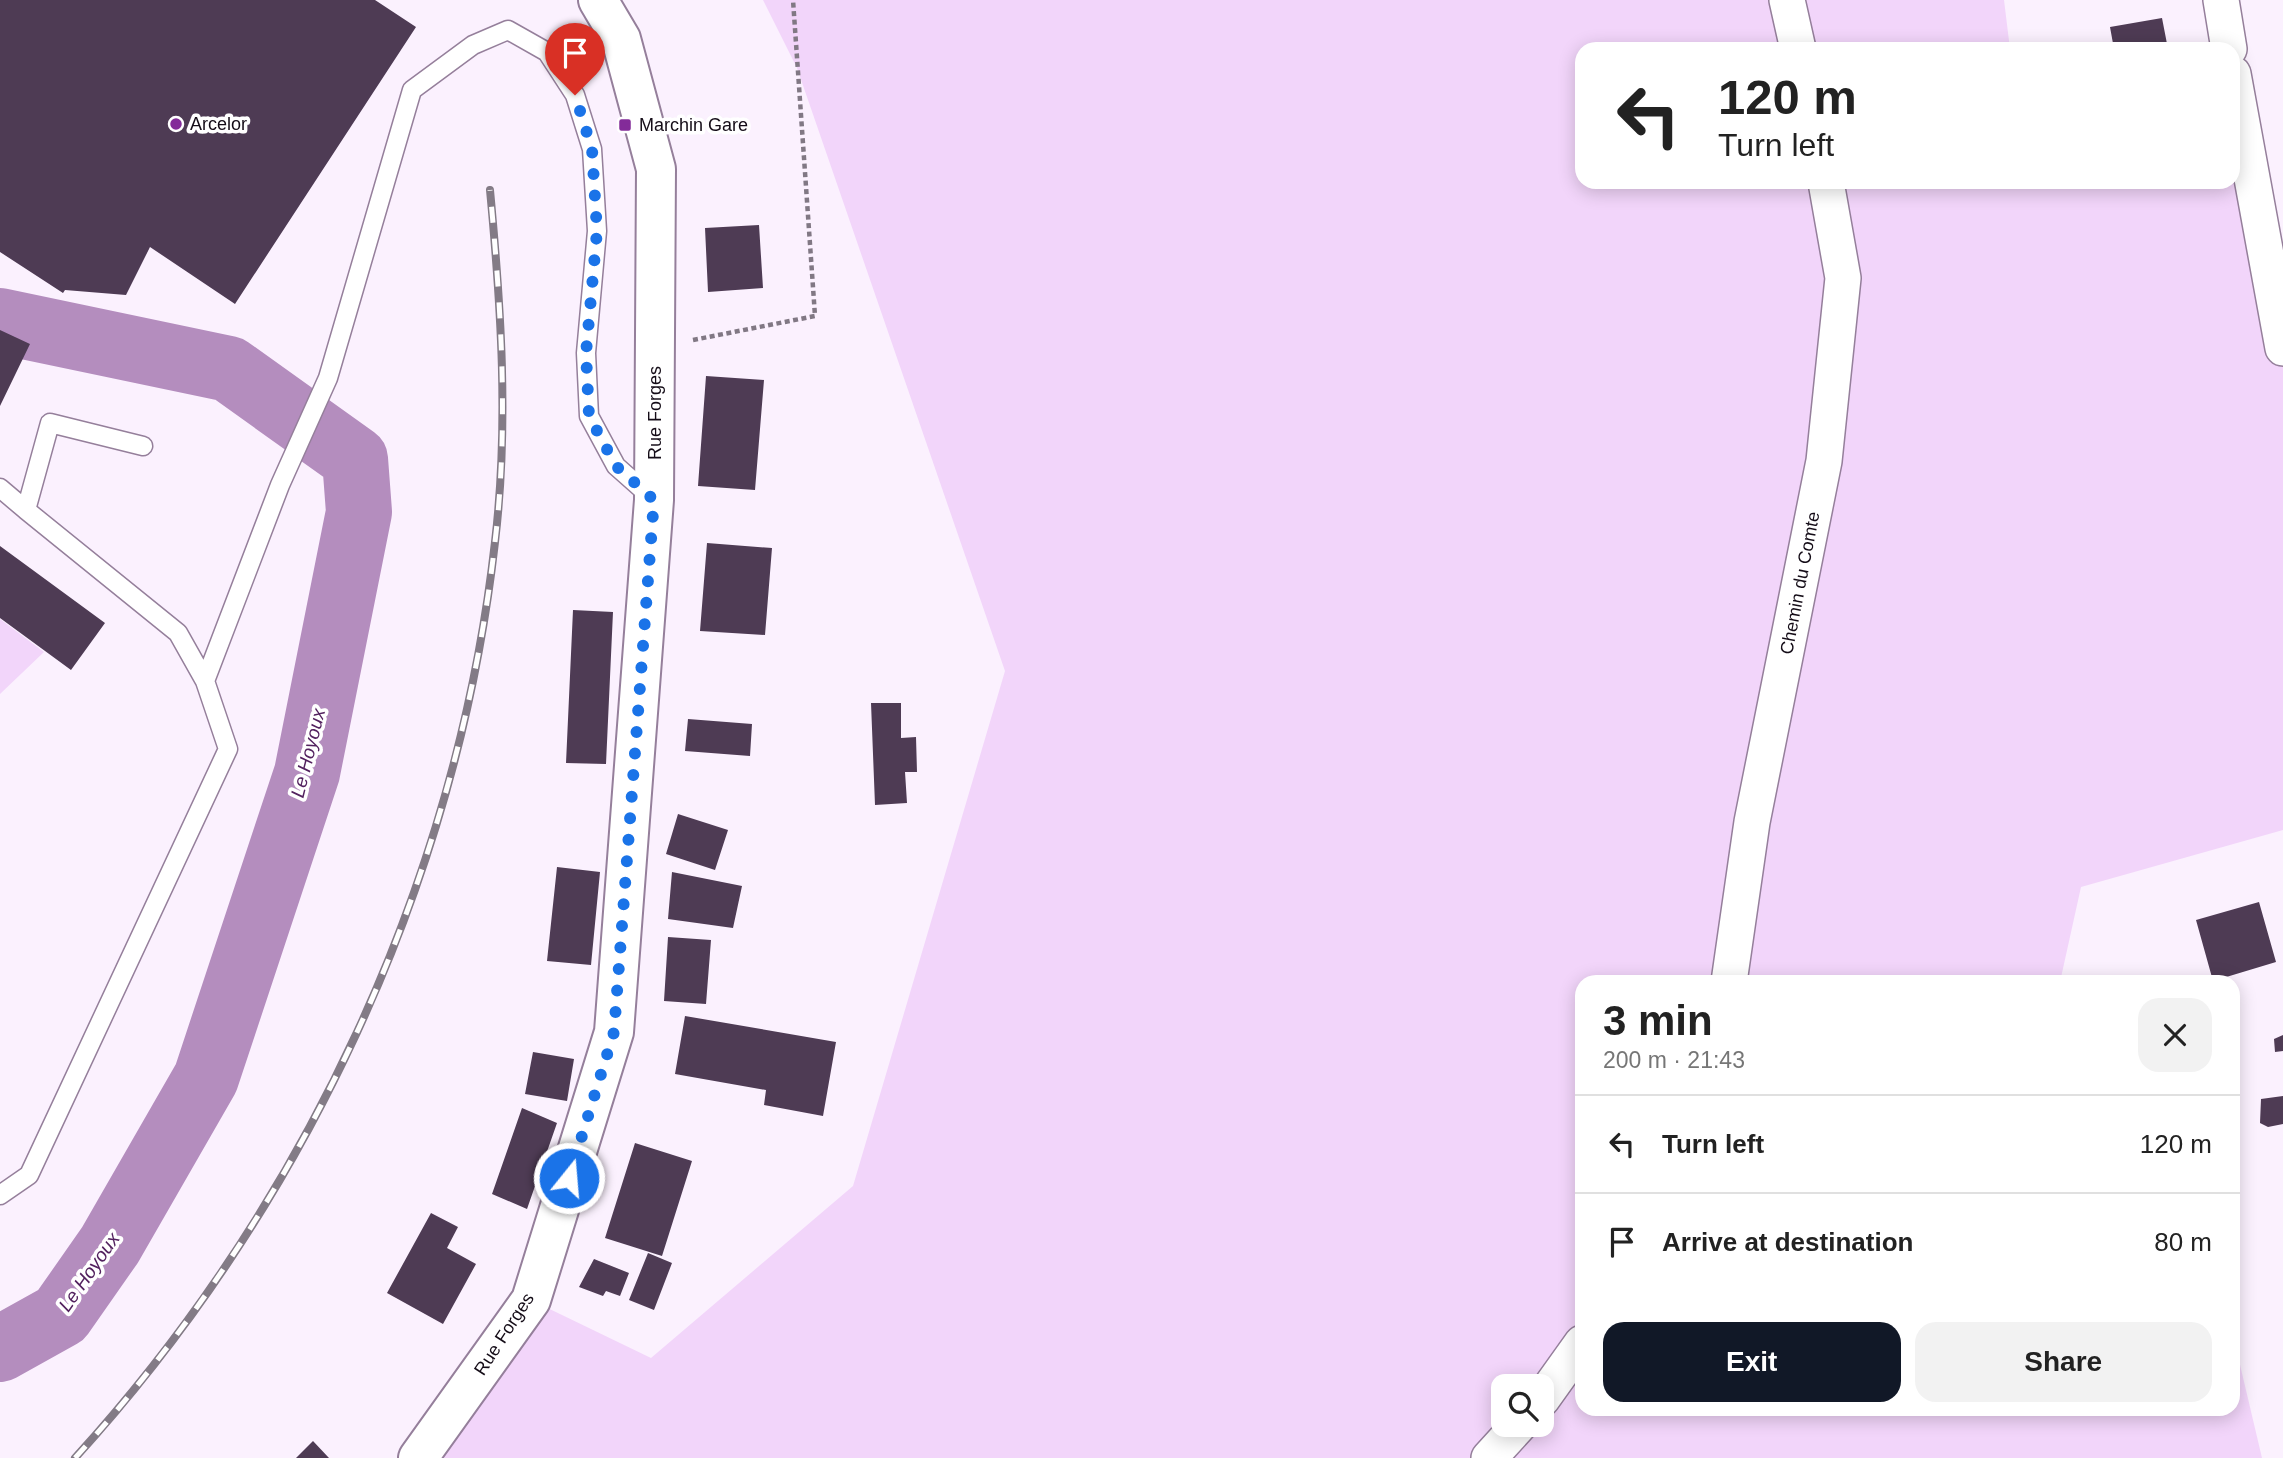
<!DOCTYPE html>
<meta charset="utf-8">
<style>
:root{--surface:#fff;--page:#f2f2f2;--text:#222;--muted:#767676;--line:#e0e0e0;--accent:#111827}
body{margin:0;font-family:Arial,sans-serif;background:var(--page);color:var(--text);height:100vh;display:flex;flex-direction:column;font-size:26px;white-space:nowrap}
*{box-sizing:border-box;margin:0}
p{font-size:23px;color:var(--muted)}
.icon{flex:none;width:38px;height:38px;fill:none;stroke:currentColor;stroke-width:2;stroke-linecap:round;stroke-linejoin:round}
.map{position:relative;flex:1;overflow:hidden}
.details{position:absolute;left:1575px;top:975px;width:665px;height:441px;display:flex;flex-direction:column;background:var(--surface);border-radius:21px;box-shadow:0 4px 18px #0003}
.details>*{flex:none}
.banner{position:absolute;left:1575px;top:42px;width:665px;height:147px;border-radius:21px;box-shadow:0 4px 18px #0003;background:#fff;color:var(--text);overflow:hidden}
.fabs{position:absolute;left:1491px;top:1374px;display:grid;gap:14px}
.fabs a{display:grid;place-items:center;width:63px;height:63px;border-radius:14px;background:var(--surface);box-shadow:0 4px 18px #0003;font-size:35px}
.pin{position:absolute;display:grid;place-items:center;width:60px;height:60px;color:#fff;margin:-72px -30px;border-radius:50% 50% 50% 0;rotate:-45deg;box-shadow:0 0 7px #0007}
.pin .icon{rotate:45deg}
.me{position:absolute;width:77px;margin:-38px;rotate:17deg;stroke-linejoin:round;filter:drop-shadow(0 0 5px #0008)}
.turn{display:flex;align-items:center;gap:24px;height:147px;padding:0 28px;font-size:32px}
.turn .icon{width:91px;height:91px;stroke-width:2.5}
.turn b{display:block;font-size:49px;line-height:60px}
.round{display:grid;place-items:center;flex:none;width:74px;height:74px;border-radius:21px;background:var(--page)}
.headline{display:flex;align-items:center;justify-content:space-between;height:119px;padding:0 28px}
h1{font-size:42px;font-weight:700;line-height:52px}
.action{display:flex;gap:14px;margin-top:auto;padding:14px 28px}
.action a{flex:1;height:80px;border-radius:21px;background:var(--accent);color:#fff;font-size:28px;font-weight:700;line-height:80px;text-align:center}
.action a+a{background:var(--page);color:var(--text)}
ul{padding:0;list-style:none}
li{display:flex;align-items:center;gap:21px;height:98px;padding:0 28px;border-top:2px solid var(--line)}
li div{flex:1}
li b{display:block;font-size:26px}
li em{font-style:normal}
.map>svg:first-child{display:block}
.green{fill:#f2d5fa;fill-rule:evenodd}
.lines{fill:none;stroke-linecap:round;stroke-linejoin:round}
.river{stroke:#b48dbe;stroke-width:66}
.building{fill:#4e3b54}
.lane-casing{stroke:#957f9b;stroke-width:21}
.street-casing{stroke:#957f9b;stroke-width:38}
.secondary-casing{stroke:#957f9b;stroke-width:42}
.path{stroke:#817884;stroke-width:4.5;stroke-dasharray:5 3.5;stroke-linecap:butt}
.lane{stroke:#fff;stroke-width:18}
.street{stroke:#fff;stroke-width:35}
.secondary{stroke:#fff;stroke-width:38}
.rail-casing{stroke:#837b86;stroke-width:8}
.rail{stroke:#fff;stroke-width:5;stroke-dasharray:16;stroke-linecap:butt}
.route{stroke:#1a73e8;stroke-width:12;stroke-dasharray:0 21.6}
.poi-dot{fill:#832b99;stroke:#fff;stroke-width:2.5}
.labels{text-anchor:middle;dominant-baseline:central;stroke-width:7;stroke-linejoin:round;paint-order:stroke}
.poi-label{font-size:18px;fill:#140c17;stroke:#fff;text-anchor:start}
.street-label{font-size:18px;fill:#140c17;stroke:#fff}
.water-label{font-size:19px;font-style:italic;fill:#53225f;stroke:#fff}
</style>
<div class="map">
<svg width="2283" height="1458" viewBox="0 0 2283 1458">
<rect width="100%" height="100%" fill="#fbf1fe"/>
<path class="green" d="M763,0H2004L2010,49H1582V182H2233V146L2283,348V830L2081,887L2060,982H1582V1409H2233V1348L2237,1352L2262,1458H418L531,1300L651,1358L853,1186L1005,671L797,68ZM1503,1386H1542V1424H1503Z
M0,619L44,652L0,694Z"/>
<g class="lines">
<path class="river" d="M0,321L229,369L355,459L359,512L307,773L206,1078L110,1245L61,1315L0,1349"/>
</g>
<path class="building" d="M0,0H375L416,27L235,304L150,247L126,295L65,290L63,293L0,252Z
M2162,18L2168,49H2114L2110,27Z
M759,225L763,288L708,292L705,228Z
M0,330L30,344L0,406Z
M706,376L764,380L755,490L698,486Z
M707,543L772,548L765,635L700,631Z
M0,546L105,623L71,670L0,618Z
M573,610L613,612L606,764L566,763Z
M871,703H901V738L916,737L917,772H905L907,803L875,805Z
M688,719L752,724L750,756L685,751Z
M678,814L728,830L715,870L666,854Z
M557,867L600,872L591,965L547,961Z
M672,872L742,886L733,928L668,919Z
M2259,902L2276,962L2213,981L2196,920Z
M668,937L711,940L706,1004L664,1001Z
M685,1016L836,1042L823,1116L764,1105L766,1090L675,1074Z
M2283,1035V1051L2275,1052L2274,1039Z
M533,1052L574,1059L567,1101L525,1094Z
M2283,1096V1124L2268,1127L2260,1123L2261,1099Z
M522,1108L557,1123L527,1209L492,1194Z
M635,1143L692,1161L662,1256L605,1238Z
M431,1213L458,1227L447,1248L476,1264L443,1324L387,1293Z
M648,1253L672,1263L654,1310L629,1300Z
M594,1259L629,1273L620,1296L606,1291L603,1296L579,1287Z
M313,1441L329,1458H296Z"/>
<g class="lines">
<g class="lane-casing">
<path id="lane" d="M143,446L50,423L26,510L178,633L205,681
M0,488L26,510
M0,1195L29,1175L228,749L205,681L280,485L328,378L412,90L473,45L508,30L547,52L575,95L592,149L597,231L586,353L589,416L616,466L651,497"/>
</g>
<g class="street-casing">
<path id="street" d="M1787,0L1798,49
M2221,0L2229,49
M2233,74L2283,348
M1729,982L1752,822L1824,461L1843,278L1826,182
M1542,1399L1582,1343
M1489,1458L1520,1424"/>
</g>
<g class="secondary-casing">
<path id="secondary" d="M418,1458L531,1300L614,1032L654,500L656,169L621,39L598,0"/>
</g>
<path class="path" d="M693,340L815,316L793,0"/>
<use href="#lane" class="lane"/>
<use href="#street" class="street"/>
<use href="#secondary" class="secondary"/>
<g class="rail-casing">
<path id="rail" d="M75,1458C305,1205 457,881 495,542C509,424 501,307 490,190"/>
</g>
<use href="#rail" class="rail"/>
</g>
<g class="lines">
<path class="route" d="M569,1178L614,1032L654,500L616,466L589,416L586,353L597,231L592,149L575,95"/>
</g>
<g class="poi-dot">
<circle cx="176" cy="124" r="7"/>
<rect x="618" y="118" width="14" height="14" rx="3.5"/>
</g>
<g class="labels">
<g class="poi-label">
<text x="190" y="124">Arcelor</text>
<text x="639" y="125">Marchin Gare</text>
</g>
<g class="street-label">
<text transform="translate(655 413) rotate(-90)">Rue Forges</text>
<text transform="translate(1800 583) rotate(-79)">Chemin du Comte</text>
<text transform="translate(504 1334) rotate(-57)">Rue Forges</text>
</g>
<g class="water-label">
<text transform="translate(308 753) rotate(-76)">Le Hoyoux</text>
<text transform="translate(89 1272) rotate(-55)">Le Hoyoux</text>
</g>
</g>
</svg>
<div class="fabs">
<a><svg class="icon" aria-label="search" viewBox="0 0 24 24"><circle cx="10" cy="10" r="6"/><path d="M15 15l6 6"/></svg></a>
</div>
<div class="pin" style="left:575px;top:95px;background:#d93025"><svg class="icon" aria-label="arrive" viewBox="0 0 24 24"><path d="M6 21V4h12l-3 4 3 4H6"/></svg></div>
<svg class="me" style="left:569px;top:1178px" viewBox="-20 -20 40 40"><circle r="17" fill="#1a73e8" stroke="#fff" stroke-width="3"/><path d="M0-11L8 9 0 5-8 9z" fill="#fff"/></svg>
<div class="banner">
<div class="turn"><svg class="icon" aria-label="left" viewBox="0 0 24 24"><path d="M17 20v-9H6M10 6l-5 5 5 5"/></svg><div><b>120 m</b>Turn left</div></div>
</div>
<section class="details">
<div class="headline"><div><h1>3 min</h1><p>200 m · 21:43</p></div><a class="round"><svg class="icon" aria-label="close" viewBox="0 0 24 24"><path d="M6 6l12 12M18 6L6 18"/></svg></a></div>
<ul>
<li><svg class="icon" aria-label="left" viewBox="0 0 24 24"><path d="M17 20v-9H6M10 6l-5 5 5 5"/></svg><div><b>Turn left</b></div><em>120 m</em></li>
<li><svg class="icon" aria-label="arrive" viewBox="0 0 24 24"><path d="M6 21V4h12l-3 4 3 4H6"/></svg><div><b>Arrive at destination</b></div><em>80 m</em></li>
</ul>
<div class="action"><a>Exit</a><a>Share</a></div>
</section>
</div>
